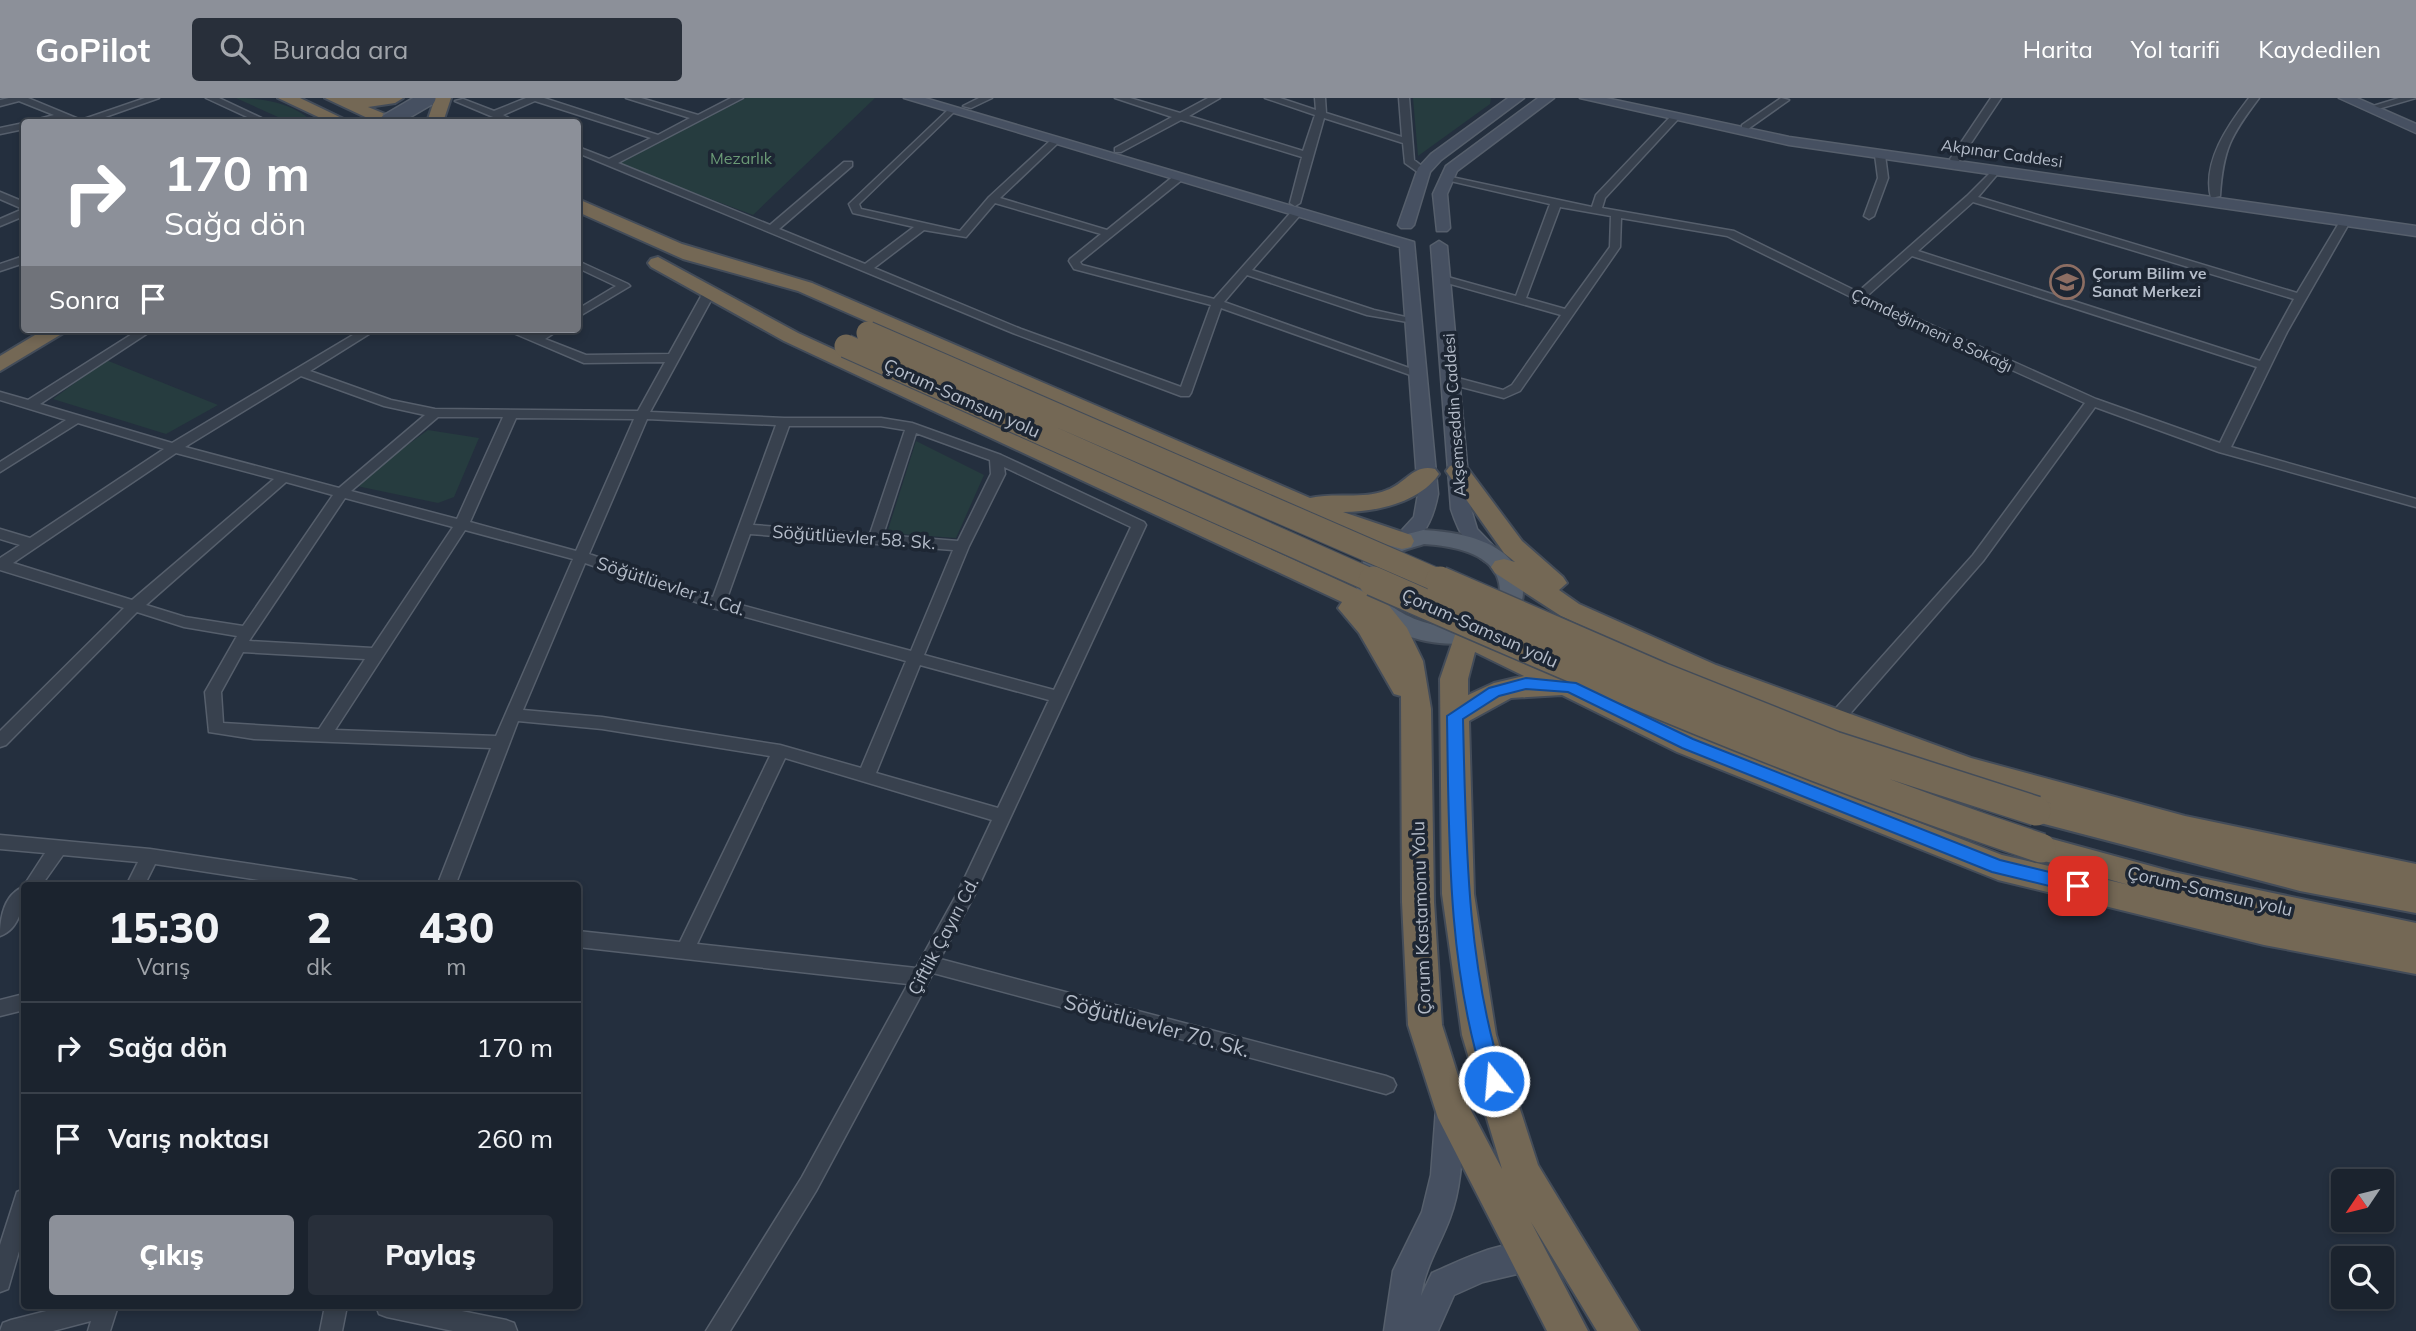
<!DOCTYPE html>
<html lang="tr">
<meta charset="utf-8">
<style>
:root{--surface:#1b232e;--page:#282f3a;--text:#f1f3f6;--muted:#a0a4aa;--line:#39404a;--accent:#8c9099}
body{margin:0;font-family:Mulish,sans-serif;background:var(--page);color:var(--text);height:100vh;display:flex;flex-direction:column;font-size:26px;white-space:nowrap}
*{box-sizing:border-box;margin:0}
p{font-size:23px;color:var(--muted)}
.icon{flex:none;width:38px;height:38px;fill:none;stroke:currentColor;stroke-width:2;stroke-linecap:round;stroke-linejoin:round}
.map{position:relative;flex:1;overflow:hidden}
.panel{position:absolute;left:21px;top:784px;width:560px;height:427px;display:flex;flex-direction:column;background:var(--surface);border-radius:7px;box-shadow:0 4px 10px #0003,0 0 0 2px var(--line)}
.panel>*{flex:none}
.banner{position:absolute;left:21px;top:21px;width:560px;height:214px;border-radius:7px;box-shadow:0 4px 10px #0003,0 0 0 2px var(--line);background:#8c9099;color:#fff;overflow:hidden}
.needle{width:46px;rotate:235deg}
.controls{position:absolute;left:2331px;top:1071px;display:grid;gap:14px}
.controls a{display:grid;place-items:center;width:63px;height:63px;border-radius:7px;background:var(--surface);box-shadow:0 4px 10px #0003,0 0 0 2px var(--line);font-size:35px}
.pin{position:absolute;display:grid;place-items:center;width:60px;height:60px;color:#fff;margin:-30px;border-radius:14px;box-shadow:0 4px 10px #0006}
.me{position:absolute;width:77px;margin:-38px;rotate:343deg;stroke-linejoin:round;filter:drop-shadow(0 0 5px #0008)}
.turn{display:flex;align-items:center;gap:24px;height:147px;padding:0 28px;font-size:32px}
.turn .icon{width:91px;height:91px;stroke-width:2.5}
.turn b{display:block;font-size:49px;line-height:60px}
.then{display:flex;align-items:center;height:66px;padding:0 28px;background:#0003;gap:14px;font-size:26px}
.eta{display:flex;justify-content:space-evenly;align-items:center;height:119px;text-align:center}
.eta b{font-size:42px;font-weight:800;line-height:49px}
.cta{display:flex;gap:14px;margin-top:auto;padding:14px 28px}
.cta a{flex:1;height:80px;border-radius:7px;background:var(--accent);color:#fff;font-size:28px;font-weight:800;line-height:80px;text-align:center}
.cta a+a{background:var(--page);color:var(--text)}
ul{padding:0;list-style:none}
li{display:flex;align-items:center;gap:21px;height:91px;padding:0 28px;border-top:2px solid var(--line)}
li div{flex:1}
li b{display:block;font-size:26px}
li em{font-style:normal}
header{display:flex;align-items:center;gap:42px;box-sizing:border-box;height:98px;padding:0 35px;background:var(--accent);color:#fff}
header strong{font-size:33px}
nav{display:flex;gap:38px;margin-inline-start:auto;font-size:24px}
.search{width:490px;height:63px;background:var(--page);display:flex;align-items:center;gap:18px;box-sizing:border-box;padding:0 24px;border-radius:7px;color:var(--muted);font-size:26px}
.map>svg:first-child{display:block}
.green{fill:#263c3f}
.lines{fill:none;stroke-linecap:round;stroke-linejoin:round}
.street-casing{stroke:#565f6c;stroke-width:3}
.secondary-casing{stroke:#565f6c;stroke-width:3}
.primary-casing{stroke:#414a57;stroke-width:4}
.highway-casing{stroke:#434c59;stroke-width:4}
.street{fill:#38414e;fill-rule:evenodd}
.secondary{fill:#465061;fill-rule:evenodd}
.primary{fill:#56606e;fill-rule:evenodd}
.highway{fill:#746855;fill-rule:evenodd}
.secondary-bridge-casing{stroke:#565f6c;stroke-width:18;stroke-linecap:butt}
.highway-bridge-far1-casing{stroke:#434c59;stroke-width:25;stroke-linecap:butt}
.highway-bridge-casing{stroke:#434c59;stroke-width:32;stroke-linecap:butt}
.secondary-bridge{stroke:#465061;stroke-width:15}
.highway-bridge-far1{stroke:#746855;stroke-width:23}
.highway-bridge{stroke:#746855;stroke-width:29}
.route{fill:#1a73e8;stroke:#114b97;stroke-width:2}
.labels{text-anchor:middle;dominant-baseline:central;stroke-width:7;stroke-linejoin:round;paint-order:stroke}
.far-street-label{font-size:16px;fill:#b4bcc9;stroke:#1d2633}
.far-park-label{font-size:16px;fill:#6b9a76;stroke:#1d2633}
.far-poi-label{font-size:16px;font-weight:bold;fill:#b4bcc9;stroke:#1d2633;text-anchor:start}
.street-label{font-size:18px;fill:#b4bcc9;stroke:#1d2633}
.near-street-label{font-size:21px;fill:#b4bcc9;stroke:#1d2633}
</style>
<header>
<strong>GoPilot</strong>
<div class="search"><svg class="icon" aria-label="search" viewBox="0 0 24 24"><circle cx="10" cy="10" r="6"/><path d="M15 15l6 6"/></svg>Burada ara</div>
<nav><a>Harita</a><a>Yol tarifi</a><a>Kaydedilen</a></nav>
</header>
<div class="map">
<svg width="2416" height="1233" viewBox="0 0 2416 1233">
<rect width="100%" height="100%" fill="#242f3e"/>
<path class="green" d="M236,0C264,0 292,5 313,24H289Z
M746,0H875L753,117L617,66Z
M1413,0H1491L1490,6L1418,58Z
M106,262L218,307L166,336L53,301Z
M428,332L479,340L454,399L438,405L352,387Z
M916,343L984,377L956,440L887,435Z"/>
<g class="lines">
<g class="street-casing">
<path id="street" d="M9,0H28L81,22L145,0H159L91,24H71L62,21L34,24L35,22L54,17L19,3L0,8V2Z
M206,0H219L270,24H258Z
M526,0H544L658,37L690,20L626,0H641L698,17L731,0H743L618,65L770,127L844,64H852V68L779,131L865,166L914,129L853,115L849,106L951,9L954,10V14L862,103L859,106L861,111L960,133L989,99L1052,41H1058V45L1000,100L1107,132L1175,77H1183V81L1080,164L1082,167L1214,201L1293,112H1301V116L1252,172L1374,212L1419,222V226L1367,217L1247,177L1224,204L1426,276L1424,279H1416L1221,210L1191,295L1189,298H1181L1013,235L578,55V49L609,61L651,40L535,3L503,17L516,24H505L455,3L463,1L494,13ZM995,105L1101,136L1070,161L1069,163L1074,171L1211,207L1181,289L1021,231L874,170L924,132L966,139Z
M979,0H992L971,10L963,8Z
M1115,0H1130L1180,15L1208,0H1220L1189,18L1303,53L1315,17L1265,0H1280L1316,12L1315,0H1325L1326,15L1402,39L1399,0H1409L1414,62L1428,73L1419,75L1405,65L1403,45L1324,20L1300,105L1295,108L1290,105L1302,59L1181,22L1121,54H1115V50L1172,19Z
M1781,0L1789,2L1748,31H1742V27Z
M1991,0H2001L1959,63H1951L1950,61Z
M2249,0H2259C2231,37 2223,51 2220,98L2211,100C2202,64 2228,27 2249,0Z
M2399,0H2416L2378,11L2373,8Z
M1672,17L1680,19L1605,100L1602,110L1734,133L1858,194L1967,98L1996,69L2001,72L1978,99L2297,195L2342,120H2350L2351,122L2287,234L2231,349L2416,401V409L2219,354L2095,309L1983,463L1841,626H1829L1827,622L1829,618L1973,457L2085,305L1855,201L1727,138L1621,120L1620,149L1520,293L1504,300L1446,285V279L1450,278L1503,292L1512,287L1561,217L1440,183L1438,181L1444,178L1516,198L1550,106L1442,81V77L1592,109L1596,97ZM1973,104L2294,201L2260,263L1918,153ZM1560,109L1611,118L1610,149L1565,211L1526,200ZM1912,158L2257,269L2220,345L2096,301L1867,198Z
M24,25V31L0,36V30Z
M1880,54L1885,57L1888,80L1874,118L1869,121L1864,118L1878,80L1875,57Z
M0,94L24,104V118L0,128V121L23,111L0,101Z
M24,158V165L0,173V166Z
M578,163L628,186L630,188L578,219V211L616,188L578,170Z
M710,190L716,193L650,314L784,320H881L912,325L1001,357L1144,424L1146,427L974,798L940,861L1386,978L1393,981L1396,987L1393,993L1386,996L933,875L816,1093L730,1233H706L802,1079L908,886L578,849V833L680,844L770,658L602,631L518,623L455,788H437L491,650L254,641L209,634L205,594L237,538L184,529L137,514L6,647L0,649V633L124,510L0,472V460L20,447L0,441V431L30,440L164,351L78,325L0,374V364L66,322L0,302V294L28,302L140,231H154L40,306L172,345L363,231H377L310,273L391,302L435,311L638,313L665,264L584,265L504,231H520L535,237L546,231H560L545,241L586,257L669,256L704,193ZM301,278L384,308L425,317L339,390L185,349ZM438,319H503L457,421L351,393ZM516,320L634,321L576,453L470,424ZM647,321L776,327L713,499L589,456ZM789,328H881L905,332L870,436L753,427ZM916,335L990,362L991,376L958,443L883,437ZM176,355L274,381L132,502L13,465ZM1004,369L1131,429L1054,592L924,557L969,448L1005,376ZM286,384L333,397L243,528L185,519L146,507ZM345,400L453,429L372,550L249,543ZM465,432L573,461L496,638L335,632ZM750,436L953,452L911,553L726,503ZM585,465L713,510L906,563L861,670L780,647L602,619L523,612ZM243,554L365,561L319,631L223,625L221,594ZM920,567L1049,602L998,710L876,675ZM785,660L992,722L958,794L916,870L697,846Z
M0,737L150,751L351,781L357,783L360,788H299L155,766L144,788H126L138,764L63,757L41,788H24C24,806 20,831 0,838C0,820 4,797 23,789L45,755L0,751Z
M24,896V912L0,918V902Z
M24,1091V1136L8,1191L0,1194V1147L17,1094Z
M66,1208H118L110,1233H88L91,1223L53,1233H0L3,1225L11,1222Z
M325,1208H347L342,1233H320Z
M376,1208H437L506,1222L514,1225L517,1233H453L387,1219L379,1216Z"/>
</g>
<g class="secondary-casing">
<path id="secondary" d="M904,0H925L1414,144L1438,396C1434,417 1425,443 1402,450L1392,443L1414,419L1418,396L1400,149Z
M1508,0H1524L1441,62L1430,74L1414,127L1411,130H1401L1398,127L1418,70L1431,56Z
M1538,0H1554L1457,73L1447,96L1450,130L1447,133H1437L1433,96L1446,68Z
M1580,0H1606L1789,39L2416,128V138L1789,47Z
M2339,0H2357L2416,26V35Z
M1439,143L1447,148L1471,411L1477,431L1507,462L1497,469C1472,462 1458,433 1451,411L1431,148Z
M1450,998L1460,1001L1464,1011C1462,1048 1463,1086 1450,1120C1440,1147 1425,1169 1421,1198L1432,1175C1460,1163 1508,1137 1538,1149L1542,1160L1538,1171L1483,1184L1454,1197L1438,1233H1384L1393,1173L1422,1114L1431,1077L1436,1011L1440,1001Z"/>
</g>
<g class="primary-casing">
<path id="primary" d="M1423,432C1461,434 1521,444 1523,494C1523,506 1517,519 1508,527C1473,560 1395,546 1366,511C1361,504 1358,494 1355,486C1363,447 1388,441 1423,432ZM1424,446C1455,448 1502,456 1500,496C1500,507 1494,516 1484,522C1441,547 1336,498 1394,457C1402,452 1415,449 1424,446Z"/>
</g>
<g class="highway-casing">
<path id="highway" d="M278,0H300L350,24H329Z
M325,0H403L395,5L368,9L395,20L397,24H376Z
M435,0H451L443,24H427Z
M578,101L682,146L812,185L1310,400C1335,394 1362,402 1387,392C1405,386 1414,365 1435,371L1439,376C1419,405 1375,414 1343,414L1411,437L1414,443L1411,449L1402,451L1352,437L798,193L683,161L578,114Z
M658,159L798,235L1386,504L1407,530L1423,563L1431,611L1434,804L1442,927L1466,1003L1502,1071L1462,937L1442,796L1440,581L1457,531L1466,529L1697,638L2002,757L2129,787L2030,759L2026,750L2030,741L2041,738L2173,774L2416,825V876L2264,847L1998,782L1677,654L1562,597L1511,600L1469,623L1474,796L1496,937L1538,1067L1639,1233H1597L1531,1124L1588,1233H1547L1438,1020L1408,927L1402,804L1401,598L1394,596L1359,535L1338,510L1342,504L784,243L651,169L648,165L651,161ZM1475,554L1524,578L1494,585L1468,597V581Z
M45,231H70L0,273V258Z
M1458,366L1466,368L1522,443L1563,479L1567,485L1559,492L1579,506L1716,567L1971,660L2185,718L2416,766V815L2300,793L2025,721L2021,713L2025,705L2036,701L2057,707L1956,678L1696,581L1561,518L1495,475L1491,469L1495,463L1504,461L1515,464L1504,455L1446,373L1450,368Z"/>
</g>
<use href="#street" class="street"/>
<use href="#secondary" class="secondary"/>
<use href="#primary" class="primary"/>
<use href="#highway" class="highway"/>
<g class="secondary-bridge-casing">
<path id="secondary-bridge" d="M387,24L428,0"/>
</g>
<g class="highway-bridge-far1-casing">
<path id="highway-bridge-far1" d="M868,235L1444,485
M846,248L1377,485"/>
</g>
<g class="highway-bridge-casing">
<path id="highway-bridge" d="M1373,483C1593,580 1813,674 2041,750
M1440,483L1661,579L1834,648L2036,713"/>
</g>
<use href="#secondary-bridge" class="secondary-bridge"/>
<use href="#highway-bridge-far1" class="highway-bridge-far1"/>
<use href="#highway-bridge" class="highway-bridge"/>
</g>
<path class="route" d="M1526,580L1576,585L1693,641L2000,762L2078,781L2087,788L2078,795L1992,774L1682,650L1568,594L1526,591L1499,598L1463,621C1466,743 1466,866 1504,983L1501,990L1494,992L1487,990L1484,983C1447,865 1449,741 1447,618L1489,590Z"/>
<defs>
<g id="school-ring" transform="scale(1.75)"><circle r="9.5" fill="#1d2633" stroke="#8d6e63" stroke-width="1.5"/><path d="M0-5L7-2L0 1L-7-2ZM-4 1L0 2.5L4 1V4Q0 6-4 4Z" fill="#8d6e63"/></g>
</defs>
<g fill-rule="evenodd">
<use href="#school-ring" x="2067" y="184"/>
</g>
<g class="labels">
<g class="far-street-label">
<text transform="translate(2002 55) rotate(8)">Akpınar Caddesi</text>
<text transform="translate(1932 232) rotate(25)">Çamdeğirmeni 8.Sokağı</text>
<text transform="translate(1454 317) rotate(-94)">Akşemseddin Caddesi</text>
</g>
<g class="far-park-label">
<text x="741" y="60">Mezarlık</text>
</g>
<g class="far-poi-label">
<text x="2092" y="175">Çorum Bilim ve<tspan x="2092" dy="18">Sanat Merkezi</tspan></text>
</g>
<g class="street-label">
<text transform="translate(962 300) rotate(24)">Çorum-Samsun yolu</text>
<text transform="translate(854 439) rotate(4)">Söğütlüevler 58. Sk.</text>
<text transform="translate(671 488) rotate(18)">Söğütlüevler 1. Cd.</text>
<text transform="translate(1480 530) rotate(24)">Çorum-Samsun yolu</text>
<text transform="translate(2210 793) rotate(13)">Çorum-Samsun yolu</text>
<text transform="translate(1421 820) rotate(-92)">Çorum Kastamonu Yolu</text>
<text transform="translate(943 838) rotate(-62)">Çiftlik Çayırı Cd.</text>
</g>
<g class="near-street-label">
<text transform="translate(1157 927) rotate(15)">Söğütlüevler 70. Sk.</text>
</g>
</g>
</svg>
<div class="controls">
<a><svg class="needle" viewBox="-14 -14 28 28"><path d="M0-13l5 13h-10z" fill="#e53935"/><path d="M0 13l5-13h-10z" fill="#a0a4aa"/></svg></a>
<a><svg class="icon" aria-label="search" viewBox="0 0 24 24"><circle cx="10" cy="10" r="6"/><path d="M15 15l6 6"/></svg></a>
</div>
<div class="pin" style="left:2078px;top:788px;background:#d93025"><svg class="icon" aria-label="arrive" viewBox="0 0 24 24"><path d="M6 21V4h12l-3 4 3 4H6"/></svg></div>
<svg class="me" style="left:1494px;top:983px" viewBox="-20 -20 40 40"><circle r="17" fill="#1a73e8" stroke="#fff" stroke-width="3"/><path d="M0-11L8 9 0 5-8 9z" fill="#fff"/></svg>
<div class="banner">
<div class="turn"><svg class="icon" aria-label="right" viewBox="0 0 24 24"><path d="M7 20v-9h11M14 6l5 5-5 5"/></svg><div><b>170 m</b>Sağa dön</div></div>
<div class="then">Sonra<svg class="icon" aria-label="arrive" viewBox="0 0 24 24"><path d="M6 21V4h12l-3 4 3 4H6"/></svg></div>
</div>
<section class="panel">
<div class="eta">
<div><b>15:30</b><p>Varış</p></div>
<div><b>2</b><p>dk</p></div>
<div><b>430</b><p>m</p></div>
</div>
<ul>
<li><svg class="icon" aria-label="right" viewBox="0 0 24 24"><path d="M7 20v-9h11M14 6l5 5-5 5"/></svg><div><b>Sağa dön</b></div><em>170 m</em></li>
<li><svg class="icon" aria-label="arrive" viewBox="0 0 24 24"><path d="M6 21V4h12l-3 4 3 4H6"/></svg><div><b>Varış noktası</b></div><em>260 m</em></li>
</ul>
<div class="cta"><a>Çıkış</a><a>Paylaş</a></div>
</section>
</div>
